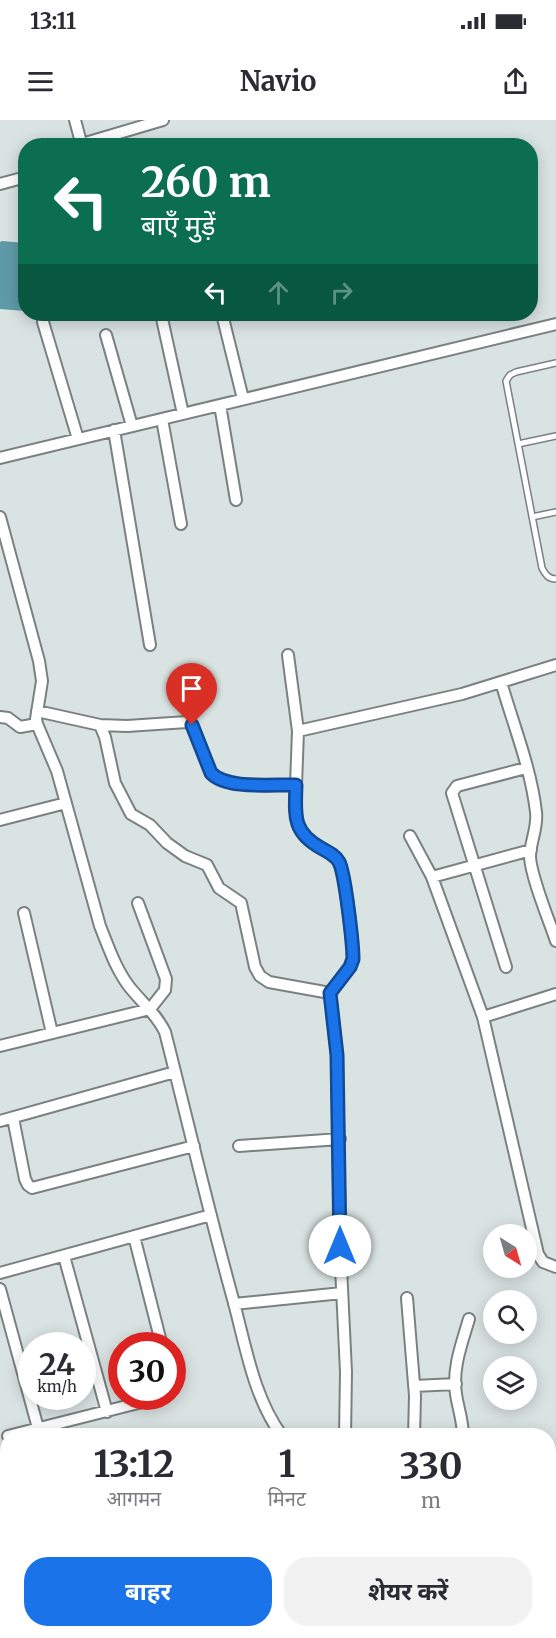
<!DOCTYPE html>
<html lang="hi">
<meta charset="utf-8">
<style>
:root{--surface:#fff;--page:#f2f2f3;--text:#2b2b33;--muted:#7c7c81;--accent:#1a73e8}
body{margin:0;font-family:Merriweather,"Noto Sans Devanagari",serif;background:var(--page);color:var(--text);height:100vh;display:flex;flex-direction:column;font-size:22px;white-space:nowrap}
*{box-sizing:border-box;margin:0}
p{font-size:20px;color:var(--muted)}
.icon{flex:none;width:33px;height:33px;fill:none;stroke:currentColor;stroke-width:2;stroke-linecap:round;stroke-linejoin:round}
.map{position:relative;flex:1;overflow:hidden}
.side{position:absolute;left:0px;top:1308px;width:556px;height:210px;display:flex;flex-direction:column;background:var(--surface);border-radius:24px 24px 0 0;box-shadow:0 3px 15px #0003}
.side>*{flex:none}
.hud{position:absolute;left:18px;top:18px;width:520px;height:183px;border-radius:24px;box-shadow:0 3px 15px #0003;background:#0b6e4f;color:#fff;overflow:hidden}
.needle{width:39px;rotate:143deg}
.controls{position:absolute;left:483px;top:1104px;display:grid;gap:12px}
.controls a{display:grid;place-items:center;width:54px;height:54px;border-radius:50%;background:var(--surface);box-shadow:0 3px 15px #0003;font-size:30px}
.speed{position:absolute;left:18px;top:1212px;display:flex;gap:12px;font-size:30px;font-weight:700;text-align:center}
.speed>*{display:grid;place-content:center;width:78px;height:78px;border-radius:50%;background:var(--surface);box-shadow:0 3px 15px #0003;line-height:1}
.speed small{font-size:15px;font-weight:400}
.speed .limit{border:9px solid #d22;background:#fff;color:#111}
.pin{position:absolute;display:grid;place-items:center;width:51px;height:51px;color:#fff;margin:-62px -26px;border-radius:50% 50% 50% 0;rotate:-45deg;box-shadow:0 0 6px #0007}
.pin .icon{rotate:45deg}
.me{position:absolute;width:66px;margin:-33px;rotate:0deg;stroke-linejoin:round;filter:drop-shadow(0 0 4px #0008)}
.turn{display:flex;align-items:center;gap:21px;height:126px;padding:0 24px;font-size:27px}
.turn .icon{width:78px;height:78px;stroke-width:2.5}
.turn b{display:block;font-size:42px;line-height:51px}
.lanes{display:flex;align-items:center;height:57px;padding:0 24px;background:#0003;justify-content:center;gap:30px;direction:ltr}
.lanes .off{opacity:.35}
.eta{display:flex;justify-content:space-evenly;align-items:center;height:102px;text-align:center}
.eta b{font-size:36px;font-weight:700;line-height:42px}
.primary-button{display:flex;gap:12px;margin-top:auto;padding:12px 24px}
.primary-button a{flex:1;height:69px;border-radius:24px;background:var(--accent);color:#fff;font-size:24px;font-weight:700;line-height:69px;text-align:center}
.primary-button a+a{background:var(--page);color:var(--text)}
.status{display:flex;justify-content:space-between;align-items:center;height:42px;padding:0 30px;background:var(--surface);direction:ltr}
.status svg{height:16px;fill:currentColor}
header{display:flex;justify-content:space-between;align-items:center;height:78px;padding:0 24px;background:var(--surface);font-size:27px;font-weight:700}
.map>svg:first-child{display:block}
.water{fill:#5f9aa9}
.lines{fill:none;stroke-linecap:round;stroke-linejoin:round}
.service-casing{stroke:#798280;stroke-width:8}
.minor-casing{stroke:#798280;stroke-width:14}
.service{stroke:#fff;stroke-width:5}
.minor{stroke:#fff;stroke-width:10}
.route-casing{stroke:#114b97;stroke-width:15}
.route{stroke:#1a73e8;stroke-width:10}
</style>
<div class="status"><b>13:11</b><svg viewBox="0 0 49 12"><path d="M0 12V9h3v3zM5 12V6h3v6zM10 12V3h3v9zM15 12V0h3v12zM26 1h20v11H26zM47 4h2v5h-2z"/></svg></div>
<header><svg class="icon" aria-label="menu" viewBox="0 0 24 24"><path d="M4 6h16M4 12h16M4 18h16"/></svg>Navio<svg class="icon" aria-label="share" viewBox="0 0 24 24"><path d="M12 15V3M7 8l5-5 5 5M5 13v7h14v-7"/></svg></header>
<div class="map">
<svg width="556" height="1518" viewBox="0 0 556 1518">
<rect width="100%" height="100%" fill="#d9e3e1"/>
<path class="water" d="M2,121L25,123V191L0,189V122Z"/>
<g class="lines">
<g class="service-casing">
<path id="service" d="M556,243L516,252L510,255L506,261L542,448C545,454 548,459 556,459
M518,324L556,316
M532,397L556,392"/>
</g>
<g class="minor-casing">
<path id="minor" d="M75,0L82,26
M82,24L163,0
M0,64L26,57
M161,194L183,294
M222,194L243,279
M43,202L78,319
M106,215L132,306
M220,285L236,380
M162,299L181,404
M114,310L150,525
M0,338L556,204
M0,397L39,541L42,561L36,599L37,604L57,651L100,806C108,826 115,847 128,865C140,881 156,893 165,912C188,1002 209,1093 234,1183C246,1228 254,1278 282,1316
M501,562C513,604 531,648 536,692C538,708 530,722 530,737C531,757 549,800 556,821
M37,591L100,605L127,606L187,602L192,605L211,653C227,670 274,664 296,665L298,611L288,535
M0,597L8,598L20,607L37,604
M100,605L105,617L115,663L131,694L150,705L167,723L185,736L207,745L219,768L241,783L255,847L260,856L269,862L330,873L337,935L340,1126L346,1252L345,1316
M298,611L462,574L556,545
M296,665C295,695 292,712 321,728C328,732 335,735 339,742C345,753 353,824 353,839L350,847L330,873
M0,700L66,683
M410,716L432,757L483,897
M432,757L531,730
M24,793L52,913
M506,847L452,673L457,666L526,648
M556,874L483,897L538,1134L543,1142L556,1147
M0,926L150,889L165,870L166,859L138,783
M13,998L25,1059L28,1065L32,1068L194,1026
M0,1001L175,952
M239,1026L340,1019
M134,1116L162,1226
M64,1136L107,1292
M0,1153L211,1095
M0,1169L38,1308
M407,1178L415,1276L414,1316
M234,1184L342,1173
M414,1266L456,1264
M8,1316L166,1276
M463,1316C463,1301 458,1288 456,1274C452,1248 462,1223 469,1199
M0,1411L8,1409
M150,1510L152,1518
M221,1510L222,1518
M279,1510L281,1518
M79,1517L80,1518
M344,1518V1510"/>
</g>
<use href="#service" class="service"/>
<use href="#minor" class="minor"/>
</g>
<g class="lines">
<g class="route-casing">
<path id="route" d="M192,605L211,653C227,670 274,664 296,665C295,695 292,712 321,728C328,732 335,735 339,742C345,753 353,824 353,839L350,847L330,873L337,935L340,1126"/>
</g>
<use href="#route" class="route"/>
</g>
</svg>
<div class="controls">
<a><svg class="needle" viewBox="-14 -14 28 28"><path d="M0-13l5 13h-10z" fill="#e53935"/><path d="M0 13l5-13h-10z" fill="#7c7c81"/></svg></a>
<a><svg class="icon" aria-label="search" viewBox="0 0 24 24"><circle cx="10" cy="10" r="6"/><path d="M15 15l6 6"/></svg></a>
<a><svg class="icon" aria-label="layers" viewBox="0 0 24 24"><path d="M12 4l9 5-9 5-9-5zM3 14l9 5 9-5"/></svg></a>
</div>
<div class="speed"><div>24<small>km/h</small></div><div class="limit">30</div></div>
<div class="pin" style="left:192px;top:605px;background:#d93025"><svg class="icon" aria-label="arrive" viewBox="0 0 24 24"><path d="M6 21V4h12l-3 4 3 4H6"/></svg></div>
<svg class="me" style="left:340px;top:1126px" viewBox="-20 -20 40 40"><circle r="19" fill="#fff"/><path d="M0-13L10 11 0 6-10 11z" fill="#1a73e8"/></svg>
<div class="hud">
<div class="turn"><svg class="icon" aria-label="left" viewBox="0 0 24 24"><path d="M17 20v-9H6M10 6l-5 5 5 5"/></svg><div><b>260 m</b>बाएँ मुड़ें</div></div>
<div class="lanes"><svg class="icon" aria-label="left" viewBox="0 0 24 24"><path d="M17 20v-9H6M10 6l-5 5 5 5"/></svg><svg class="icon off" aria-label="ahead" viewBox="0 0 24 24"><path d="M12 20V5M6 11l6-6 6 6"/></svg><svg class="icon off" aria-label="right" viewBox="0 0 24 24"><path d="M7 20v-9h11M14 6l5 5-5 5"/></svg></div>
</div>
<section class="side">
<div class="eta">
<div><b>13:12</b><p>आगमन</p></div>
<div><b>1</b><p>मिनट</p></div>
<div><b>330</b><p>m</p></div>
</div>
<div class="primary-button"><a>बाहर</a><a>शेयर करें</a></div>
</section>
</div>
